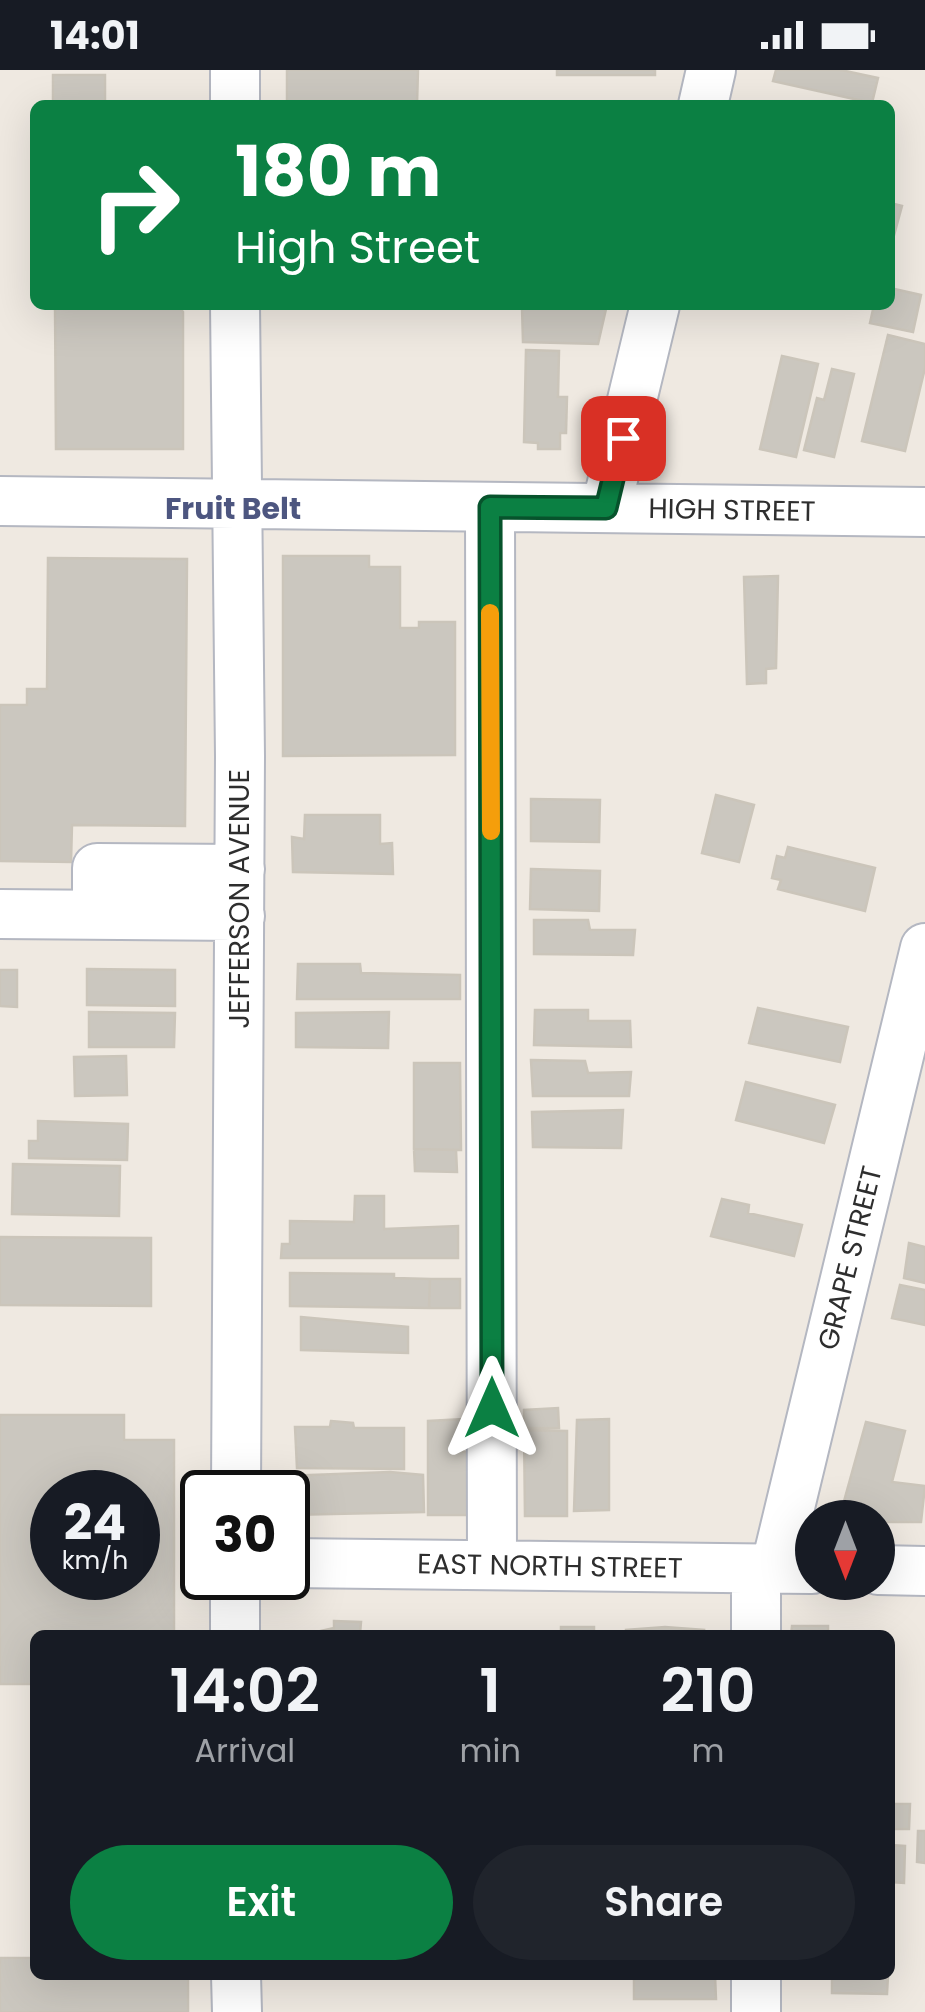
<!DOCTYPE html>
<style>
:root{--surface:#171b24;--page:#20242c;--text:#f1f3f6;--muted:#9ea1a6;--accent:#0b8043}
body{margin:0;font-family:Poppins,sans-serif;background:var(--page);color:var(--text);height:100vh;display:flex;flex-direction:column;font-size:38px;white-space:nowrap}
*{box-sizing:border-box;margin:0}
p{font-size:32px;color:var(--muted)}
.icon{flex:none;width:55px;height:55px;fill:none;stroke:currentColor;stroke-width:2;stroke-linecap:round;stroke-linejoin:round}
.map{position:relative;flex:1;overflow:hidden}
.side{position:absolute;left:30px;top:1560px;width:865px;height:350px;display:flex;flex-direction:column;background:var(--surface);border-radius:15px;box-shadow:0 10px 40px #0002}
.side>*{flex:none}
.top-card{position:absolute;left:30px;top:30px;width:865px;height:210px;border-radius:15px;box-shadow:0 10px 40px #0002;background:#0b8043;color:#fff;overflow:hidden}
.needle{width:65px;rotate:180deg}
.controls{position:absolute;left:795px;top:1430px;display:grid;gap:20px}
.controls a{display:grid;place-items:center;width:100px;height:100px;border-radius:50%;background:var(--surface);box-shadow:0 10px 40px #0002;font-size:50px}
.speed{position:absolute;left:30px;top:1400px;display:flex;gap:20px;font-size:50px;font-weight:700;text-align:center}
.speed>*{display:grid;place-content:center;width:130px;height:130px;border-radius:50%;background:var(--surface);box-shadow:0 10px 40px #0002;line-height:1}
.speed small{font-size:25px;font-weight:400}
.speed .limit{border:5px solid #111;border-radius:15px;background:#fff;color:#111}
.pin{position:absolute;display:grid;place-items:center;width:85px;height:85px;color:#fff;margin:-42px;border-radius:20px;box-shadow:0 5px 15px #0006}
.me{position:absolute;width:110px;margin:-55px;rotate:0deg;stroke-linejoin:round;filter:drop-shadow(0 0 8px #0008)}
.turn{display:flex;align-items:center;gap:35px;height:210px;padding:0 40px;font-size:45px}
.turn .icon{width:130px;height:130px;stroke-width:2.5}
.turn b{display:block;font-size:70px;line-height:85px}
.eta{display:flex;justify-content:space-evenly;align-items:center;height:170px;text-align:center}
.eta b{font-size:60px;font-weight:600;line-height:70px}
.button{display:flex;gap:20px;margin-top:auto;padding:20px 40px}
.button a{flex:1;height:115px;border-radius:60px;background:var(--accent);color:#fff;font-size:40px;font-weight:600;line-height:115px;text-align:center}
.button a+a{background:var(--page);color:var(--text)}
.status{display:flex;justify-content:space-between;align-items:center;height:70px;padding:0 50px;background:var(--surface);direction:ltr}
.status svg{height:28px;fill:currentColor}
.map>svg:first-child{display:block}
.building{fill:#cbc7bf;stroke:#cbc5ba;stroke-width:2.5;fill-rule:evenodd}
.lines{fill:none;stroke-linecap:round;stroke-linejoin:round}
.minor-casing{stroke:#b4b7c1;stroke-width:52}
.minor{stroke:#fff;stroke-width:48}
.route-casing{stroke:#07532c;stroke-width:25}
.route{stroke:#0b8043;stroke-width:18}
.slow{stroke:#f59e0b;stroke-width:18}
.labels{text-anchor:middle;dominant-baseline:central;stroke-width:9;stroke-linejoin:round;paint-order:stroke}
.street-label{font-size:28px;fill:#2e2e2e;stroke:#fff}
.neighbourhood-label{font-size:30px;font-weight:bold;fill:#4d5680;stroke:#fff}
</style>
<div class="status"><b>14:01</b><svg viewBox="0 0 49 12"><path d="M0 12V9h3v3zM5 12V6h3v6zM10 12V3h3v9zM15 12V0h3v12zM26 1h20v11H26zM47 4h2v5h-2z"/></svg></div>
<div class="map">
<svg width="925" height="1942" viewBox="0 0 925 1942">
<rect width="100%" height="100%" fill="#efe9e1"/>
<path class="building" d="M287,0H418L417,35H287Z
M557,0H655V5H557Z
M776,0H841L878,8L872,33L773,11Z
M53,5H105V35H53Z
M890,133L902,136L890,180Z
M890,218L921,225L913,262L870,253L874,235H890Z
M55,235H177L183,242V379H56Z
M522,237L606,239L598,274L523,272Z
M888,265L925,274V298L905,381L862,371Z
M526,280L559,281L558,327H567L566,363H560V379H538V373L524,372Z
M782,286L818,294L796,387L760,379Z
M832,299L854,304L834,387L804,380L817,328L824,330Z
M283,486H369V497H400V558H419V552H455V685L283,686Z
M48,488L187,489L185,756L72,755L71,792L0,791V635H27V619H47Z
M778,506L776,598L766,599V613L747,614L744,507Z
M716,725L754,735L739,792L702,783Z
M531,729L600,730L599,772L531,771Z
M305,745H380V774L392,773L393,804L293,802L292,767L304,769Z
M788,777L875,798L865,841L778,819L781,810L772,808L777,786L785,788Z
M531,799L600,801L599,841L530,839Z
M534,850H588L590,860H635L633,885L534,884Z
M298,894H360L361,903L460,905V929H297Z
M87,899L175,900V936L87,935Z
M0,900H17V937L0,936Z
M758,938L848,957L840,992L749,973Z
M535,940H588V951H630L631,977L534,975Z
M89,942L175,943L174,977H89Z
M389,942L388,978L296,977V943Z
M126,986L127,1025L75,1026L74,987Z
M531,990L585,991L588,1003L631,1002L629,1026H533Z
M414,993H460L461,1080L414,1079Z
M746,1012L835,1035L824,1073L736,1050Z
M623,1040L621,1078L533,1077L532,1042Z
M38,1051L128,1054L127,1090L29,1088V1071H38Z
M414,1079L456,1080L457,1102L415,1101Z
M13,1094L120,1096L119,1146L12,1144Z
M355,1126H384V1159L458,1156V1188H281L282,1174H290V1151L354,1152Z
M722,1129L749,1135L748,1143L802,1155L794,1186L711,1166Z
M0,1167L151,1168V1236L0,1235Z
M909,1173L925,1177V1213L904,1208Z
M290,1203L394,1204V1208L430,1209L429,1238L290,1236Z
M430,1209H460V1238H429Z
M900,1215L925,1220V1255L892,1248Z
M301,1247L408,1257V1283L301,1280Z
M558,1338L559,1358H524V1340Z
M0,1345H124V1370H174V1565H35V1614H0ZM52,1422H138V1508H52Z
M463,1349V1382H472L471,1445H428V1351Z
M609,1349V1440L574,1441L577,1350Z
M331,1351L353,1353L354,1358H404V1399L297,1398L295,1357H330Z
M866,1352L905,1361L892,1412L925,1416L921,1452H882L841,1442Z
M524,1360L567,1361V1446H525Z
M390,1402L423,1405L424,1442L288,1445L285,1406Z
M334,1551L361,1552L360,1564L386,1565H303L334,1558Z
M792,1556H828V1565H791Z
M561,1557H594V1565H561Z
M665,1557L704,1560L703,1565H626V1560Z
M890,1734H910L909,1759H890Z
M918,1761H925V1793L917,1792Z
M890,1775L905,1776L904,1813L890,1812Z
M0,1888H35V1905H188V1942H0Z
M634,1905H715L716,1929H634Z
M832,1905H888L887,1924L832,1923Z"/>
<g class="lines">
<g class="minor-casing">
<path id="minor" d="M235,0V35
M703,35L711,0
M235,235L240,686L236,1422
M0,431L925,442
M490,437L492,1495
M606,438L655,235
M0,844L240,846
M97,845V798L240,799
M288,1493L812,1499
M775,1499L925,878
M878,1500L925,1501
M235,1508V1565
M756,1565V1499
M236,1905L237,1942
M756,1942V1905"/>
</g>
<use href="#minor" class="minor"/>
</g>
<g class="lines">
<g class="route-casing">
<path id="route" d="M492,1338L490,437L606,438L623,368"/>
</g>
<use href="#route" class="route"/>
<path class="slow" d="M490,543L491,761"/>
</g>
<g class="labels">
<g class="street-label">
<text transform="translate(732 440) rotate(1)">HIGH STREET</text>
<text transform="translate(239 829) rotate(-90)">JEFFERSON AVENUE</text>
<text transform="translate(850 1188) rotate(-76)">GRAPE STREET</text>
<text transform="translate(550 1496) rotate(1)">EAST NORTH STREET</text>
</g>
<g class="neighbourhood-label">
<text x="233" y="438">Fruit Belt</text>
</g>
</g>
</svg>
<div class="controls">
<a><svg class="needle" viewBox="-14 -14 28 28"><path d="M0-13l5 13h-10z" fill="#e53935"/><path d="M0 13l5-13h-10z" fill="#9ea1a6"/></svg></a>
</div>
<div class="speed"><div>24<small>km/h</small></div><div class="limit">30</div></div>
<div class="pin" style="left:623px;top:368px;background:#d93025"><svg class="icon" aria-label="arrive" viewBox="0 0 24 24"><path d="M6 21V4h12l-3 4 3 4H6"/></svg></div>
<svg class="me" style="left:492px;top:1338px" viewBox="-20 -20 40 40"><path d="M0-17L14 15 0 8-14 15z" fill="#0b8043" stroke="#fff" stroke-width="4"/></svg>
<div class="top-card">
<div class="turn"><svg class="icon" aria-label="right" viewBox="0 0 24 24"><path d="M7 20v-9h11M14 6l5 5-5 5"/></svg><div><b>180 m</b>High Street</div></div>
</div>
<section class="side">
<div class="eta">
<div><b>14:02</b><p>Arrival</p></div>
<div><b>1</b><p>min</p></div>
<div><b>210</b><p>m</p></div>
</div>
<div class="button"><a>Exit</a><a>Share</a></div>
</section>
</div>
